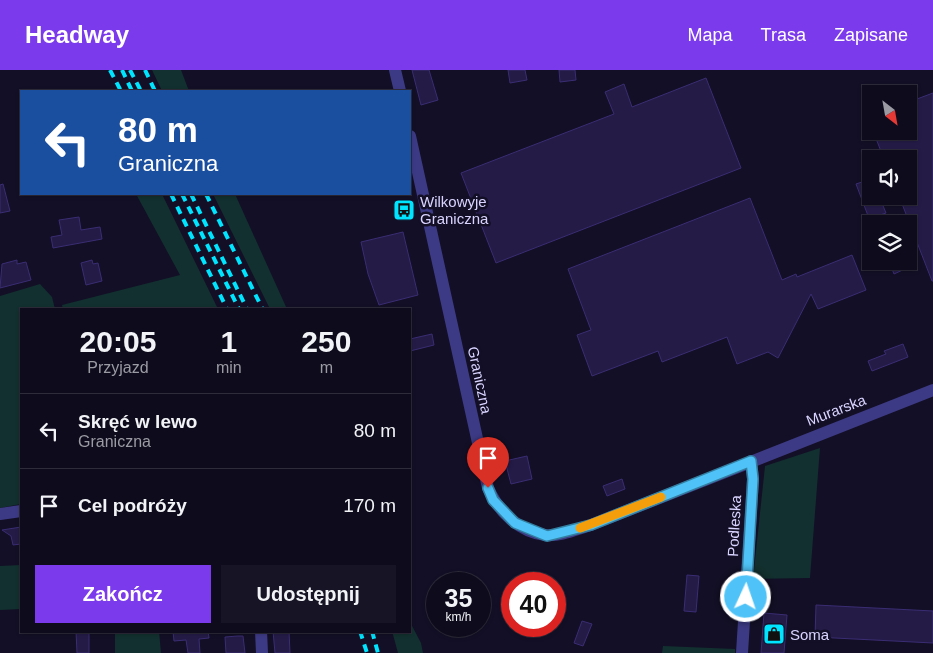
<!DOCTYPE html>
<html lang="pl">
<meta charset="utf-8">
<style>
:root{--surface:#0e0b1c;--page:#171425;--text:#f1f3f6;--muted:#9b9ba3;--line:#2e2b3b;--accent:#7c3aed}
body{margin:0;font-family:Arial,sans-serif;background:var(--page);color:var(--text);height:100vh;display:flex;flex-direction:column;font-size:19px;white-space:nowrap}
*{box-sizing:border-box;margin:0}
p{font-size:16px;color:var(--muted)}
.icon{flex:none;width:28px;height:28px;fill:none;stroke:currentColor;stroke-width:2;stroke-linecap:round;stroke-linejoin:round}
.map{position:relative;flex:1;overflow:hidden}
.details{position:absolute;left:20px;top:238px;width:391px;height:325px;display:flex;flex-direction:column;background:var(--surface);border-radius:0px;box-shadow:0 1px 4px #0004,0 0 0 1px var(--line)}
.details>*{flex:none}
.top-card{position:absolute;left:20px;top:20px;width:391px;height:105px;border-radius:0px;box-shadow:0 1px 4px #0004,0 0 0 1px var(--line);background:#1a4fa0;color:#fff;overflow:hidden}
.needle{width:32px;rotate:149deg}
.controls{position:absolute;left:862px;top:15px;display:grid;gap:10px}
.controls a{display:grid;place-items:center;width:55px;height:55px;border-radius:0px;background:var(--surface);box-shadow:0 1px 4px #0004,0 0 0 1px var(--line);font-size:25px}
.speed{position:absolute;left:426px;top:502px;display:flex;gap:10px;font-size:25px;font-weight:700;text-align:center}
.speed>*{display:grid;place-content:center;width:65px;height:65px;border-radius:50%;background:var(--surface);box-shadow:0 1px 4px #0004,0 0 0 1px var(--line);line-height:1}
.speed small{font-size:12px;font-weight:400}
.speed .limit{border:8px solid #d22;background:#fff;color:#111}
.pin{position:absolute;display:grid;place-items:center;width:42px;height:42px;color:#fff;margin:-51px -21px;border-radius:50% 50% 50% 0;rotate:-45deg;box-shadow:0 0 5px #0007}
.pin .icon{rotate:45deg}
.me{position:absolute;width:55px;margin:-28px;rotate:3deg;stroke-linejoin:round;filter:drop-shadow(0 0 4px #0008)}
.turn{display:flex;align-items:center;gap:18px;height:105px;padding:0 15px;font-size:22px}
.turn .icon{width:65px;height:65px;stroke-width:2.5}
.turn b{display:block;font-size:35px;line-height:42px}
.eta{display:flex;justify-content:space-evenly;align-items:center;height:85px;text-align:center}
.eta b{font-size:30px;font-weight:700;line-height:35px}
.action{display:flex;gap:10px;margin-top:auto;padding:10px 15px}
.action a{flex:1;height:58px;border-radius:0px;background:var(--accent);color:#fff;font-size:20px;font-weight:700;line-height:58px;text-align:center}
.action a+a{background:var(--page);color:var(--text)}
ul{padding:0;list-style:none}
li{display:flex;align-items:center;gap:15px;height:75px;padding:0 15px;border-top:1px solid var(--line)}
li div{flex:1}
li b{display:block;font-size:19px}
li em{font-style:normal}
header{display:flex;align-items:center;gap:30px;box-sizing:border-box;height:70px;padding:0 25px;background:var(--accent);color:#fff}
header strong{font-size:24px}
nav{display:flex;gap:28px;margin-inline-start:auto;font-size:18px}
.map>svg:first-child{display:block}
.green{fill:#12302f}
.building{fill:#241b47;stroke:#3b2d73}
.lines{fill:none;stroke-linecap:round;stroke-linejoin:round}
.minor{stroke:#3d3a85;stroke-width:12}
.rail{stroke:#00e5ff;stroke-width:4;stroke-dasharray:8 6;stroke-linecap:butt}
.route-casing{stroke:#337fa1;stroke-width:12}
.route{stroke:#4fc3f7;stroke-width:9}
.slow{stroke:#f59e0b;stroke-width:9}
.labels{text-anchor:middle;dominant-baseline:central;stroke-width:5;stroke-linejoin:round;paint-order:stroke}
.poi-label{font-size:15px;fill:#d9d4ff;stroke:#130f26;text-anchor:start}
.street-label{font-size:15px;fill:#d9d4ff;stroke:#130f26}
</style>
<header>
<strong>Headway</strong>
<nav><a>Mapa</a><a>Trasa</a><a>Zapisane</a></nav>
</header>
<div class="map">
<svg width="933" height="583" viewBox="0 0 933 583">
<rect width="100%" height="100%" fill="#130f26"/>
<path class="green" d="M152,0H181L189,21H162Z
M136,124H162L218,239H63L62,235L180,205Z
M213,124H235L287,239H270Z
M40,214L52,227L55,239H21V434L0,438V226Z
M820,378L810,508L753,509L765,396Z
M21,495V539L0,540V496Z
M410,552L421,573L423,583H398L392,561H410Z
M115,561H159L161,583H115Z
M663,576L735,579V583H662Z"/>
<path class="building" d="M412,0H429L438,30L421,35Z
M508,0H525L527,10L510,13Z
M559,0H575L576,10L560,12Z
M706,8L741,98L496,193L461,103L614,44L605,22L624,14L632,37Z
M933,23V211H932L899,126H909V89H884L875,66L888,61H909V32Z
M871,109V126H879L886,143L871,148L870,151L856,114Z
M3,114L10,141L0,143V115Z
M750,128L782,210L796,204L797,207L852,185L866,220L818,239L811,224L778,288L768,282L737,294L727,267L662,292L658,281L592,306L577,265L591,260L568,199Z
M79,147L81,160L100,157L102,169L53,178L51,167L62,165L59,150Z
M403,162L418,225L379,235L368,204L361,172Z
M17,190V194L26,192L31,210L0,218L2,194Z
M92,190L93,194L98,193L102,211L86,215L81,193Z
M889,191H904L907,198L894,204Z
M432,264L434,275L410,281V269Z
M903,274L908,287L872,301L868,291L886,284L884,281Z
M527,386L532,409L511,414L505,391Z
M622,409L625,419L607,426L603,416Z
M21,457V474L13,475L11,466L2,460Z
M687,505L699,506L696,542L684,541Z
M816,535L933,541V573L815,567Z
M764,543L787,545L784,583H761Z
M582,551L592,554L583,576L574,573Z
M76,561H89V583H77Z
M173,561H208L209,568L199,569L200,583H188L186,570L174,571Z
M273,561H289L290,583H275Z
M238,566H243L245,583H226L225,567Z"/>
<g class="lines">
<path class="minor" d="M395,0L400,21
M410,66L488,418C498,441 519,462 545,465C560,467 577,459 591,455L933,320
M0,444L21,441
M261,561L262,583
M742,583L753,409L751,391"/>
<path class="rail" d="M110,0L121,21
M122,0L132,21
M130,0L141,21
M145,0L155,21
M171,124L227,239
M182,124L239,239
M191,124L247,239
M206,124L262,238
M360,561L367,583
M372,561L378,583"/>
</g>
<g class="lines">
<g class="route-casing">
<path id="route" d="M488,418L493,430L515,453L547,466L591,455L751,391L753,409L746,527"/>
</g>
<use href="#route" class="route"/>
<path class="slow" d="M580,458L661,427"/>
</g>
<defs>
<g id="bus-square" transform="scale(1.125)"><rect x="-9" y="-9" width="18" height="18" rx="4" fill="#00e5ff" stroke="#130f26"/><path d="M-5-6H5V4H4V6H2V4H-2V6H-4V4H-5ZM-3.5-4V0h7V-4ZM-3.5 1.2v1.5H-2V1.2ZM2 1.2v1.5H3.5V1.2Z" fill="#111"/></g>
<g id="shop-square" transform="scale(1.125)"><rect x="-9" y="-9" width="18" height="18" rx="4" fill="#00e5ff" stroke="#130f26"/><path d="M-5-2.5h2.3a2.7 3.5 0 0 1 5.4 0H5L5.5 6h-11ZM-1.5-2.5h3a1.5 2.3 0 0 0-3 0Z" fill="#111"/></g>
</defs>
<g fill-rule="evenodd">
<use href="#bus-square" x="404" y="140"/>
<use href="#shop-square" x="774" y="564"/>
</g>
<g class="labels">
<g class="poi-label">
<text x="420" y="131">Wilkowyje<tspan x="420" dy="17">Graniczna</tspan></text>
<text x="790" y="564">Soma</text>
</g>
<g class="street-label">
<text transform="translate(480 310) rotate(78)">Graniczna</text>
<text transform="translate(836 340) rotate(-21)">Murarska</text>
<text transform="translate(734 456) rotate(-87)">Podleska</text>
</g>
</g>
</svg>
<div class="controls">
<a><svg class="needle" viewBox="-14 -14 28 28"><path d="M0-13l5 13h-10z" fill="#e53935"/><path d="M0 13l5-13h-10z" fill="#9b9ba3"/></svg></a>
<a><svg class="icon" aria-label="sound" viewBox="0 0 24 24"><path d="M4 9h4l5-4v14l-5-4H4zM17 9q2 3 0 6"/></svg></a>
<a><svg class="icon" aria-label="layers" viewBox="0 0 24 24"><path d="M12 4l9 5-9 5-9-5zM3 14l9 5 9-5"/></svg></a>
</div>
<div class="speed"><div>35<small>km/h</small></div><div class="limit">40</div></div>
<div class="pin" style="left:488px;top:418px;background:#d93025"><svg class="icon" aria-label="arrive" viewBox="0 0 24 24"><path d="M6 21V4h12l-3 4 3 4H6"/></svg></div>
<svg class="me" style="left:746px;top:527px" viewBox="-20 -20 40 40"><circle r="17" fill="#4fc3f7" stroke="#fff" stroke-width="3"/><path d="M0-11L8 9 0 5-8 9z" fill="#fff"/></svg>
<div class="top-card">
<div class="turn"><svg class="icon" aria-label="left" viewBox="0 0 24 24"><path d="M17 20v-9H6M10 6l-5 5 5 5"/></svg><div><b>80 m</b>Graniczna</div></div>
</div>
<section class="details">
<div class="eta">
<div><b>20:05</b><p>Przyjazd</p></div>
<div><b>1</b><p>min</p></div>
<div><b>250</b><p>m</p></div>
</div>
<ul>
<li><svg class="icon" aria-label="left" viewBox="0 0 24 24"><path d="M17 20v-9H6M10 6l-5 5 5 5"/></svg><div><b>Skręć w lewo</b><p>Graniczna</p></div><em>80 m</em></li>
<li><svg class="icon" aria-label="arrive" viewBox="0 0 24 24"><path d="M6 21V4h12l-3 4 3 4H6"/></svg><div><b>Cel podróży</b></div><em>170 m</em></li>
</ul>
<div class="action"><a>Zakończ</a><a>Udostępnij</a></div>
</section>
</div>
